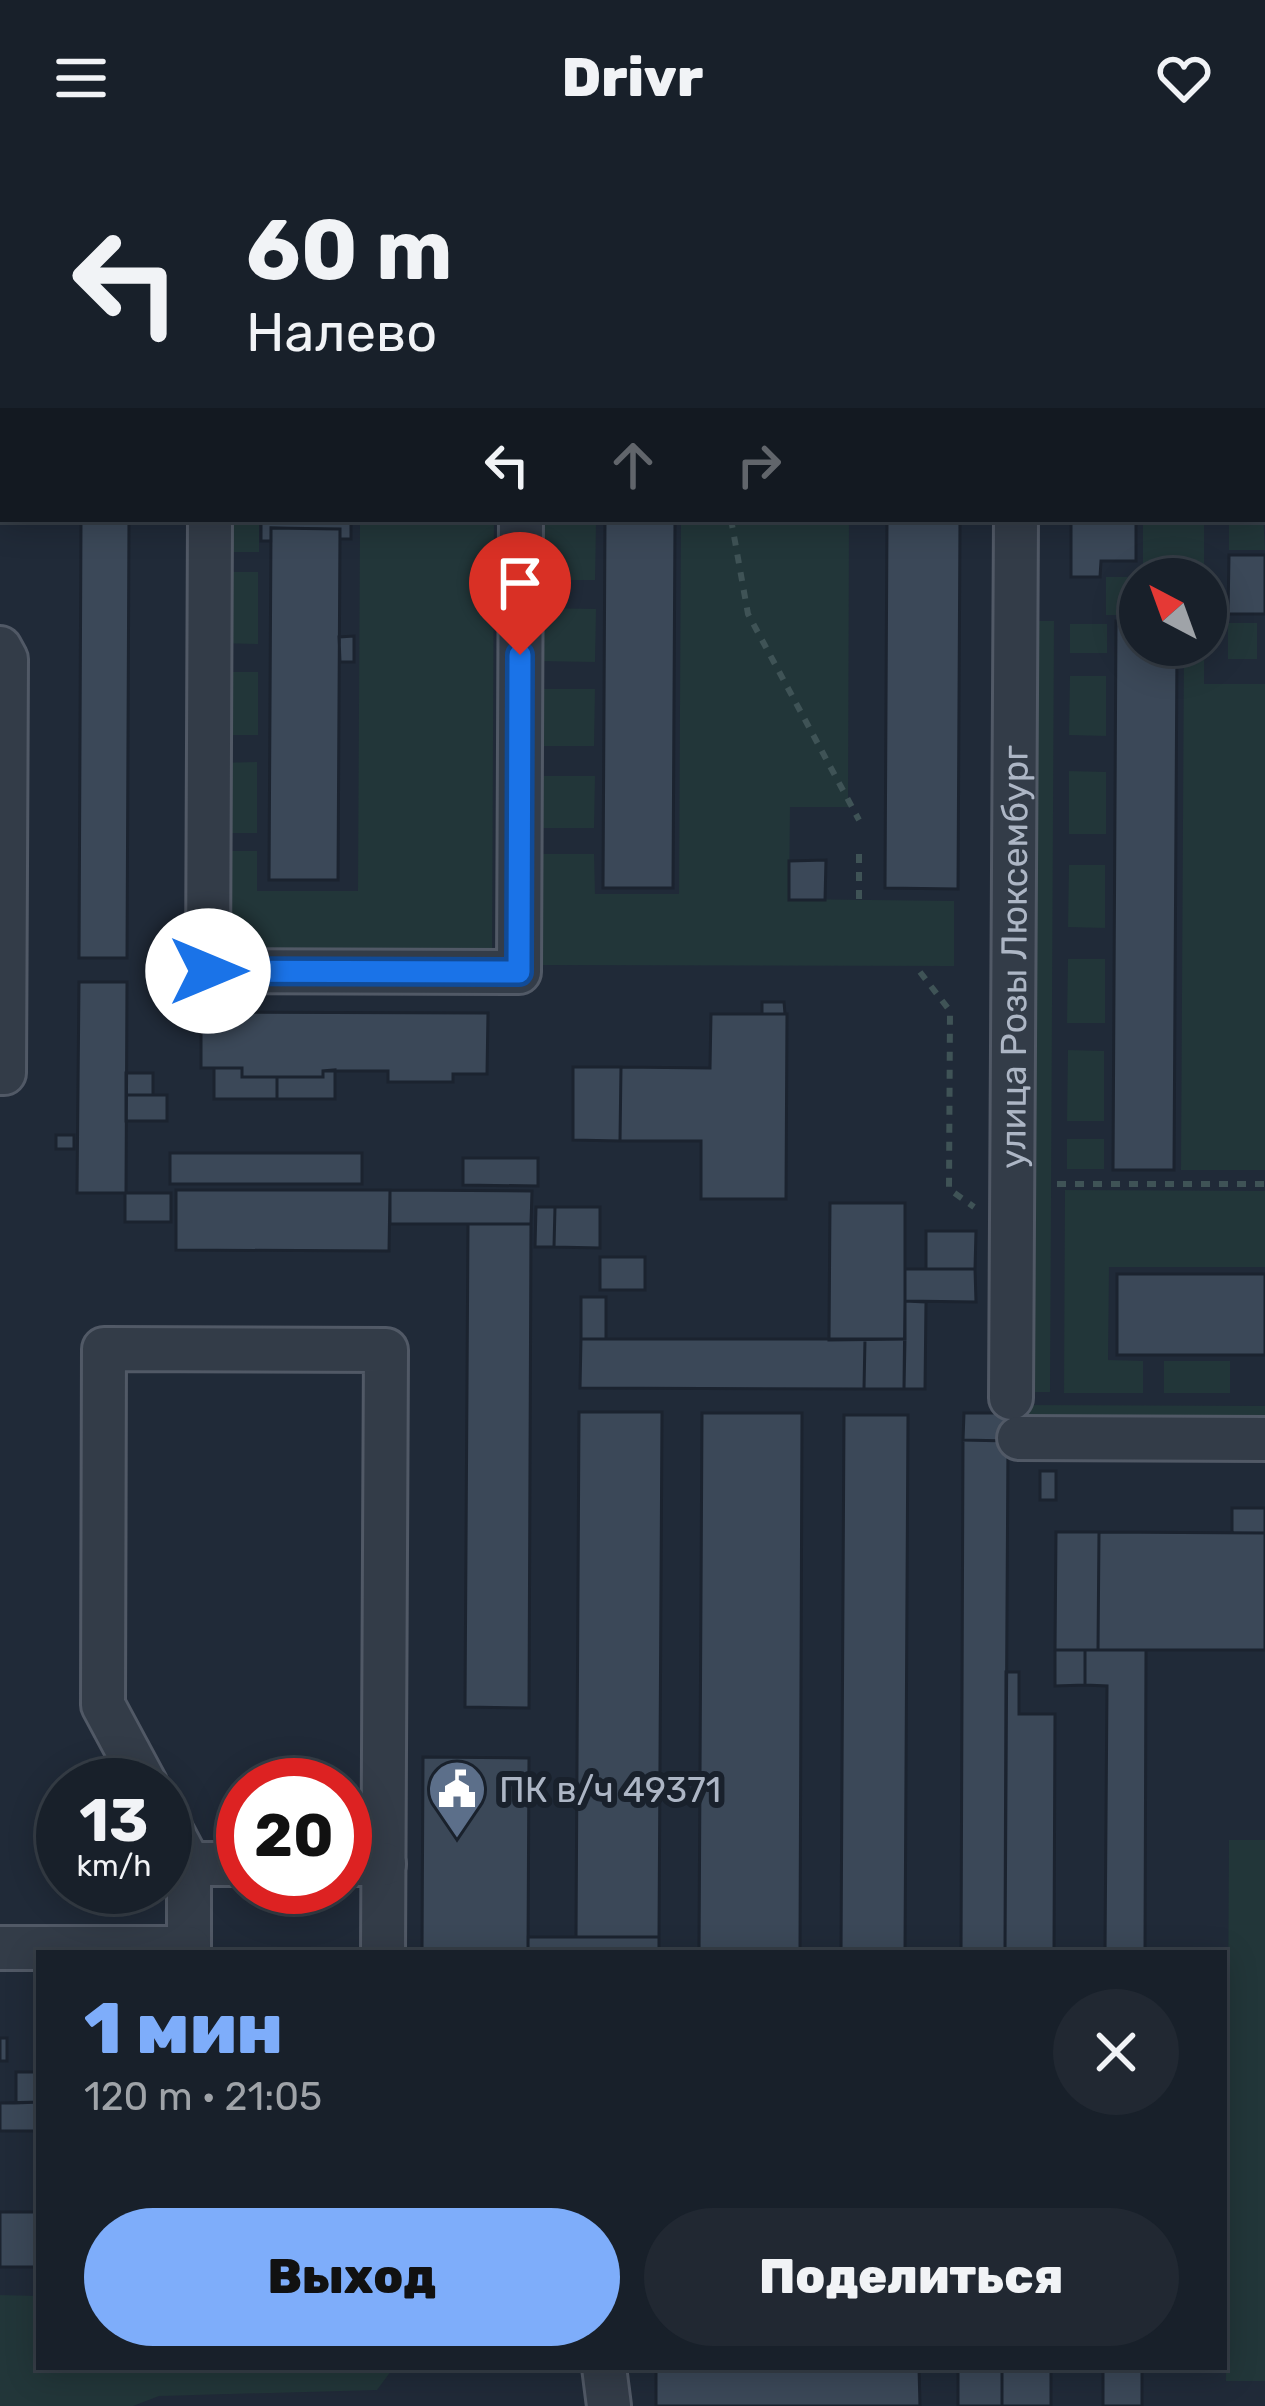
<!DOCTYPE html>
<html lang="ru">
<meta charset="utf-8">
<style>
:root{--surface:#18202a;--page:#212832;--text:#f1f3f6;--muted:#9fa3a8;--line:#363e47;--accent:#7eadfa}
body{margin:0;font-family:Rubik,sans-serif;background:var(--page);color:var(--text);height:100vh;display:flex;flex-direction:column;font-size:45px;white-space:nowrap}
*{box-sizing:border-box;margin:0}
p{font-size:39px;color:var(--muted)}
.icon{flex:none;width:66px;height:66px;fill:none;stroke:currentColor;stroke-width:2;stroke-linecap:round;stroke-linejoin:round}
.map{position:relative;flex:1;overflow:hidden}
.panel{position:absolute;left:36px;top:1794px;width:1191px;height:420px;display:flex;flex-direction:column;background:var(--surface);border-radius:0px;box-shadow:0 6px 30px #0003,0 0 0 3px var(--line)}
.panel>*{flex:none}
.banner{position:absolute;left:0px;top:0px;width:1266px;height:366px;box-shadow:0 6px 30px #0003,0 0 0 3px var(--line);background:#18202a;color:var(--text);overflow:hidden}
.needle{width:78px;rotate:319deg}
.tools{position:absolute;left:1119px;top:402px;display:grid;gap:24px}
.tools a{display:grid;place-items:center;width:108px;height:108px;border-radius:50%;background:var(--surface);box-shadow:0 6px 30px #0003,0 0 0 3px var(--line);font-size:60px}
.speed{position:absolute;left:36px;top:1602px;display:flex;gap:24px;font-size:60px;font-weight:700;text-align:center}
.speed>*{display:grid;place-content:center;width:156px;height:156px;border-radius:50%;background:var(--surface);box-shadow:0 6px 30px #0003,0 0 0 3px var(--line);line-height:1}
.speed small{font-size:30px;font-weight:400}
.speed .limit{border:18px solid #d22;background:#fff;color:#111}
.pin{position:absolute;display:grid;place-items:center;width:102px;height:102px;color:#fff;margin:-123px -51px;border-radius:50% 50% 50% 0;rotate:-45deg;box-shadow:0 0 12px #0007}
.pin .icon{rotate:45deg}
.me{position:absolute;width:132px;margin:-66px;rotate:90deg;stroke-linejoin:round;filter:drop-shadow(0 0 9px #0008)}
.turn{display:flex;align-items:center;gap:42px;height:252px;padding:0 48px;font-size:54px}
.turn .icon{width:156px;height:156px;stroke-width:2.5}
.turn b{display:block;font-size:84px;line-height:102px}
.lanes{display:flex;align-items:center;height:114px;padding:0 48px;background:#0003;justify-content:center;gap:60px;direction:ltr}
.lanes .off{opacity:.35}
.round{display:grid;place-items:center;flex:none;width:126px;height:126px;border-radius:63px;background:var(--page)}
.overview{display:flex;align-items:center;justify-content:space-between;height:204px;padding:0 48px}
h1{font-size:72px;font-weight:800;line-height:90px;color:var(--accent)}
.cta{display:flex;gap:24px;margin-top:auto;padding:24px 48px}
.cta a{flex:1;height:138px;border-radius:72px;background:var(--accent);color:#111;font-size:48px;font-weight:800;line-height:138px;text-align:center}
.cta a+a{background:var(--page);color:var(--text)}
header{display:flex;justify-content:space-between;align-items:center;height:156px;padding:0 48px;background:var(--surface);font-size:54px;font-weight:800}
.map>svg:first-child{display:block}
.green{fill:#223639}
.building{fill:#3b4858;stroke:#1b232f;stroke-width:3}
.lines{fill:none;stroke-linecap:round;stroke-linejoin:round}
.minor-casing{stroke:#515966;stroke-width:48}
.path{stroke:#3f5356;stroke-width:6;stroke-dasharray:9 9;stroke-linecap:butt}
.minor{stroke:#333c48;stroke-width:42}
.route-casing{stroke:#114b97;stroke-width:30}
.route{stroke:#1a73e8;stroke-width:21}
.labels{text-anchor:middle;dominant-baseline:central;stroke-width:12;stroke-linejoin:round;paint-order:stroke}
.street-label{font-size:36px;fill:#adb6c5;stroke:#19212c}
.poi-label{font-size:36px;fill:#adb6c5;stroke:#19212c;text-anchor:start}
</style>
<header><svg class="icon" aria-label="menu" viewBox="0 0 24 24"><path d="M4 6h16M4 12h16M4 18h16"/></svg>Drivr<svg class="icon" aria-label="heart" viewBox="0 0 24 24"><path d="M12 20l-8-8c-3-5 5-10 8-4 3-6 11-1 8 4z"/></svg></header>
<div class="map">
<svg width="1265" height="2250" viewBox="0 0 1265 2250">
<rect width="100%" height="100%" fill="#202a38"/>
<path class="green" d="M209,0H519L209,3Z
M1263,358L1265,394H1229V363H1263Z
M218,363H259V396H218Z
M360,363H494L492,805H216V695H257V735H358Z
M681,363H849L848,651H790L789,743L954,745V810L535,809L536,698H594L595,738H679Z
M1143,363H1204V423H1140V459H1106V421H1143Z
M538,368L596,369L595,424H537Z
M218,416H258V488L217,487Z
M537,452L596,453L595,506L537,505Z
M1033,465H1054L1050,1236H1028Z
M1228,467H1257V503H1228Z
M1070,468H1107V497H1070Z
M1184,489H1204V528H1265V1014H1181Z
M217,516H258V579H217Z
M1070,520H1106V580L1069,579Z
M537,533H595L594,590H536Z
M257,606V677H216L217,607Z
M1069,615L1106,616V678H1069Z
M536,620H595L594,672H536Z
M1069,709H1105V772L1068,771Z
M1068,803H1105V867H1067Z
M1068,894L1104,895V965H1067Z
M1067,983H1104V1013H1067Z
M1065,1034L1265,1035V1111H1109L1108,1204L1143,1205V1237H1064Z
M1164,1205H1230V1237H1164Z
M1025,1249L1265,1250V1271L1024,1270Z
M1229,1684H1265V2225H1226Z
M0,2139L39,2140V2211H394L377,2234L159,2240L133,2250H0Z"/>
<path class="building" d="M1123,0H1190V3H1123Z
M0,64H3V131H0Z
M0,219H3V302H0Z
M81,363H129L127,802H79Z
M261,363H351V383H340V373L271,372V385H261Z
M605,363H675L673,732H603Z
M887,363H960L958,733L885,732Z
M1071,363H1136V405H1101L1100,421H1071Z
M271,372L340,373L338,724H269Z
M1229,399H1265V458H1228Z
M1116,465H1140V489H1177L1174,1014H1113Z
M354,480V506H340L339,481Z
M826,704L825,744H789V705Z
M79,826H127L126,1037H77Z
M762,846H784L785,858H762Z
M201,856L488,857L487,918H453V926H388V915H323V921H242V912H201Z
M711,858H787L786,1043H701V985H620L621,911L710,912Z
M573,911H621L620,985L573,984Z
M214,912H242V921H277V943H214Z
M335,914V943H277V921H323V915Z
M126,917H153V939H126Z
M126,939H167V965H126Z
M56,979H74V993H56Z
M170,997H362V1028H170Z
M463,1002H538V1030L463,1029Z
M176,1034H390L389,1095L176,1094Z
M390,1034L532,1035L531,1068H390Z
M125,1037H171V1066H125Z
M830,1047H905V1183L829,1184Z
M536,1051H555L554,1091H535Z
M555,1051H600V1092L554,1091Z
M468,1068H531L529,1552L465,1551Z
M926,1075H976L975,1113H926Z
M600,1101H645V1134H600Z
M905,1113H975L976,1146L905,1145Z
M1117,1118H1265V1199H1117Z
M581,1141H606V1183H581Z
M905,1145L926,1146L925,1233H904Z
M581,1183H865L864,1233L580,1232Z
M865,1183H905L904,1233H864Z
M579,1256H662L659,1781H576Z
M702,1257H802L800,1797H699Z
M964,1257H1008V1285L963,1284Z
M844,1259H908L905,1797H841Z
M963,1284L1008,1285L1005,1797H961Z
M1040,1315H1056V1344H1040Z
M1232,1352H1265V1377H1232Z
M1056,1376H1099L1098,1494H1055Z
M1099,1376L1265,1377V1494H1098Z
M1055,1494H1085V1529L1055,1530Z
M1085,1494H1146L1145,1797H1105L1107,1530L1085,1529Z
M1006,1516H1019V1558H1055L1054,1797H1005Z
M423,1601L529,1602L528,1797H422Z
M528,1781H659V1797H528Z
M0,1882H7V1905H0Z
M16,1916H39V1946L16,1947Z
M39,1946V1975H0V1947Z
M0,2056H39V2111H0Z
M656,2211H919L920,2250H656Z
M958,2211H1002V2250H958Z
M1002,2211H1051V2250H1002Z
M1103,2211H1142V2250H1103Z"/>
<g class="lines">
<g class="minor-casing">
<g id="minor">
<path d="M523,3V0"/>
<path d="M1018,3V0"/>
<path d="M0,180H3"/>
<path d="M1263,315H1265"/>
<path d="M210,363L208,815L519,816L521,363"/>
<path d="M0,492L6,503L4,917H0"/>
<path id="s1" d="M1011,1242L1016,363"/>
<path d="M1019,1282L1265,1283"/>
<path d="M146,1629L103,1549L104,1193L386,1194L383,1797"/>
<path d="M165,1663L189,1708V1797"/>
<path d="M189,1708H243"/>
<path d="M345,1708H384"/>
<path d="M0,1792H189"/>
<path d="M604,2211L609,2250"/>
</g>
</g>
<path class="path" d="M1263,89L1265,87
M731,363L748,458L859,664
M859,743V690
M920,816L950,855L949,1033L974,1051
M1057,1028H1265"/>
<use href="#minor" class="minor"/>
</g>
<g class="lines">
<g class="route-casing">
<path id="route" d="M208,815L519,816L520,499"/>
</g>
<use href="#route" class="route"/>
</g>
<defs>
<g id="civic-pin" transform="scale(3)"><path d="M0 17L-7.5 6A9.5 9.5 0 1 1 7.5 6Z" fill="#5c6f8a" stroke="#19212c"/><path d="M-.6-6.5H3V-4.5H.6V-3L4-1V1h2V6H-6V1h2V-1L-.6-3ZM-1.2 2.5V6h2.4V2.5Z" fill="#fff"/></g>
</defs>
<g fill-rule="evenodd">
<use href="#civic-pin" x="457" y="1633"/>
</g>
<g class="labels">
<g class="street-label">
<text stroke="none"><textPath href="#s1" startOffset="441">улица Розы Люксембург</textPath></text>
</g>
<g class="poi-label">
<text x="499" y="1633">ПК в/ч 49371</text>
</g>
</g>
</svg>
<div class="tools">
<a><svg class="needle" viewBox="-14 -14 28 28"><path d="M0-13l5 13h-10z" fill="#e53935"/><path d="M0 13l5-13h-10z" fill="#9fa3a8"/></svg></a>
</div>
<div class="speed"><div>13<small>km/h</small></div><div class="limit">20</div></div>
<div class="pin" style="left:520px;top:499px;background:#d93025"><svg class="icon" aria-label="arrive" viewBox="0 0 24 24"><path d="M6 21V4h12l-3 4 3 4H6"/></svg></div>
<svg class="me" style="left:208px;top:815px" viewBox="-20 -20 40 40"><circle r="19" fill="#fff"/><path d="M0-13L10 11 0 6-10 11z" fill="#1a73e8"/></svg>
<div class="banner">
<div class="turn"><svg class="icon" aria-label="left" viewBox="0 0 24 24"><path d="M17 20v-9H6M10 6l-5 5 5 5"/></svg><div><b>60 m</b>Налево</div></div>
<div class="lanes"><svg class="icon" aria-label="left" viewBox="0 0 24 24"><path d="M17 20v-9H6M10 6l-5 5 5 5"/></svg><svg class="icon off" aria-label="ahead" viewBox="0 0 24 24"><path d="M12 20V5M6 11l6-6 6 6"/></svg><svg class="icon off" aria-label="right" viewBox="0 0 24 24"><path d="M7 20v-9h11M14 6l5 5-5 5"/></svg></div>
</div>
<section class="panel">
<div class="overview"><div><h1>1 мин</h1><p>120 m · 21:05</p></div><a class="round"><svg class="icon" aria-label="close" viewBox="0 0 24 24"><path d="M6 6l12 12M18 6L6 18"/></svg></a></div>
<div class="cta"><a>Выход</a><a>Поделиться</a></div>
</section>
</div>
